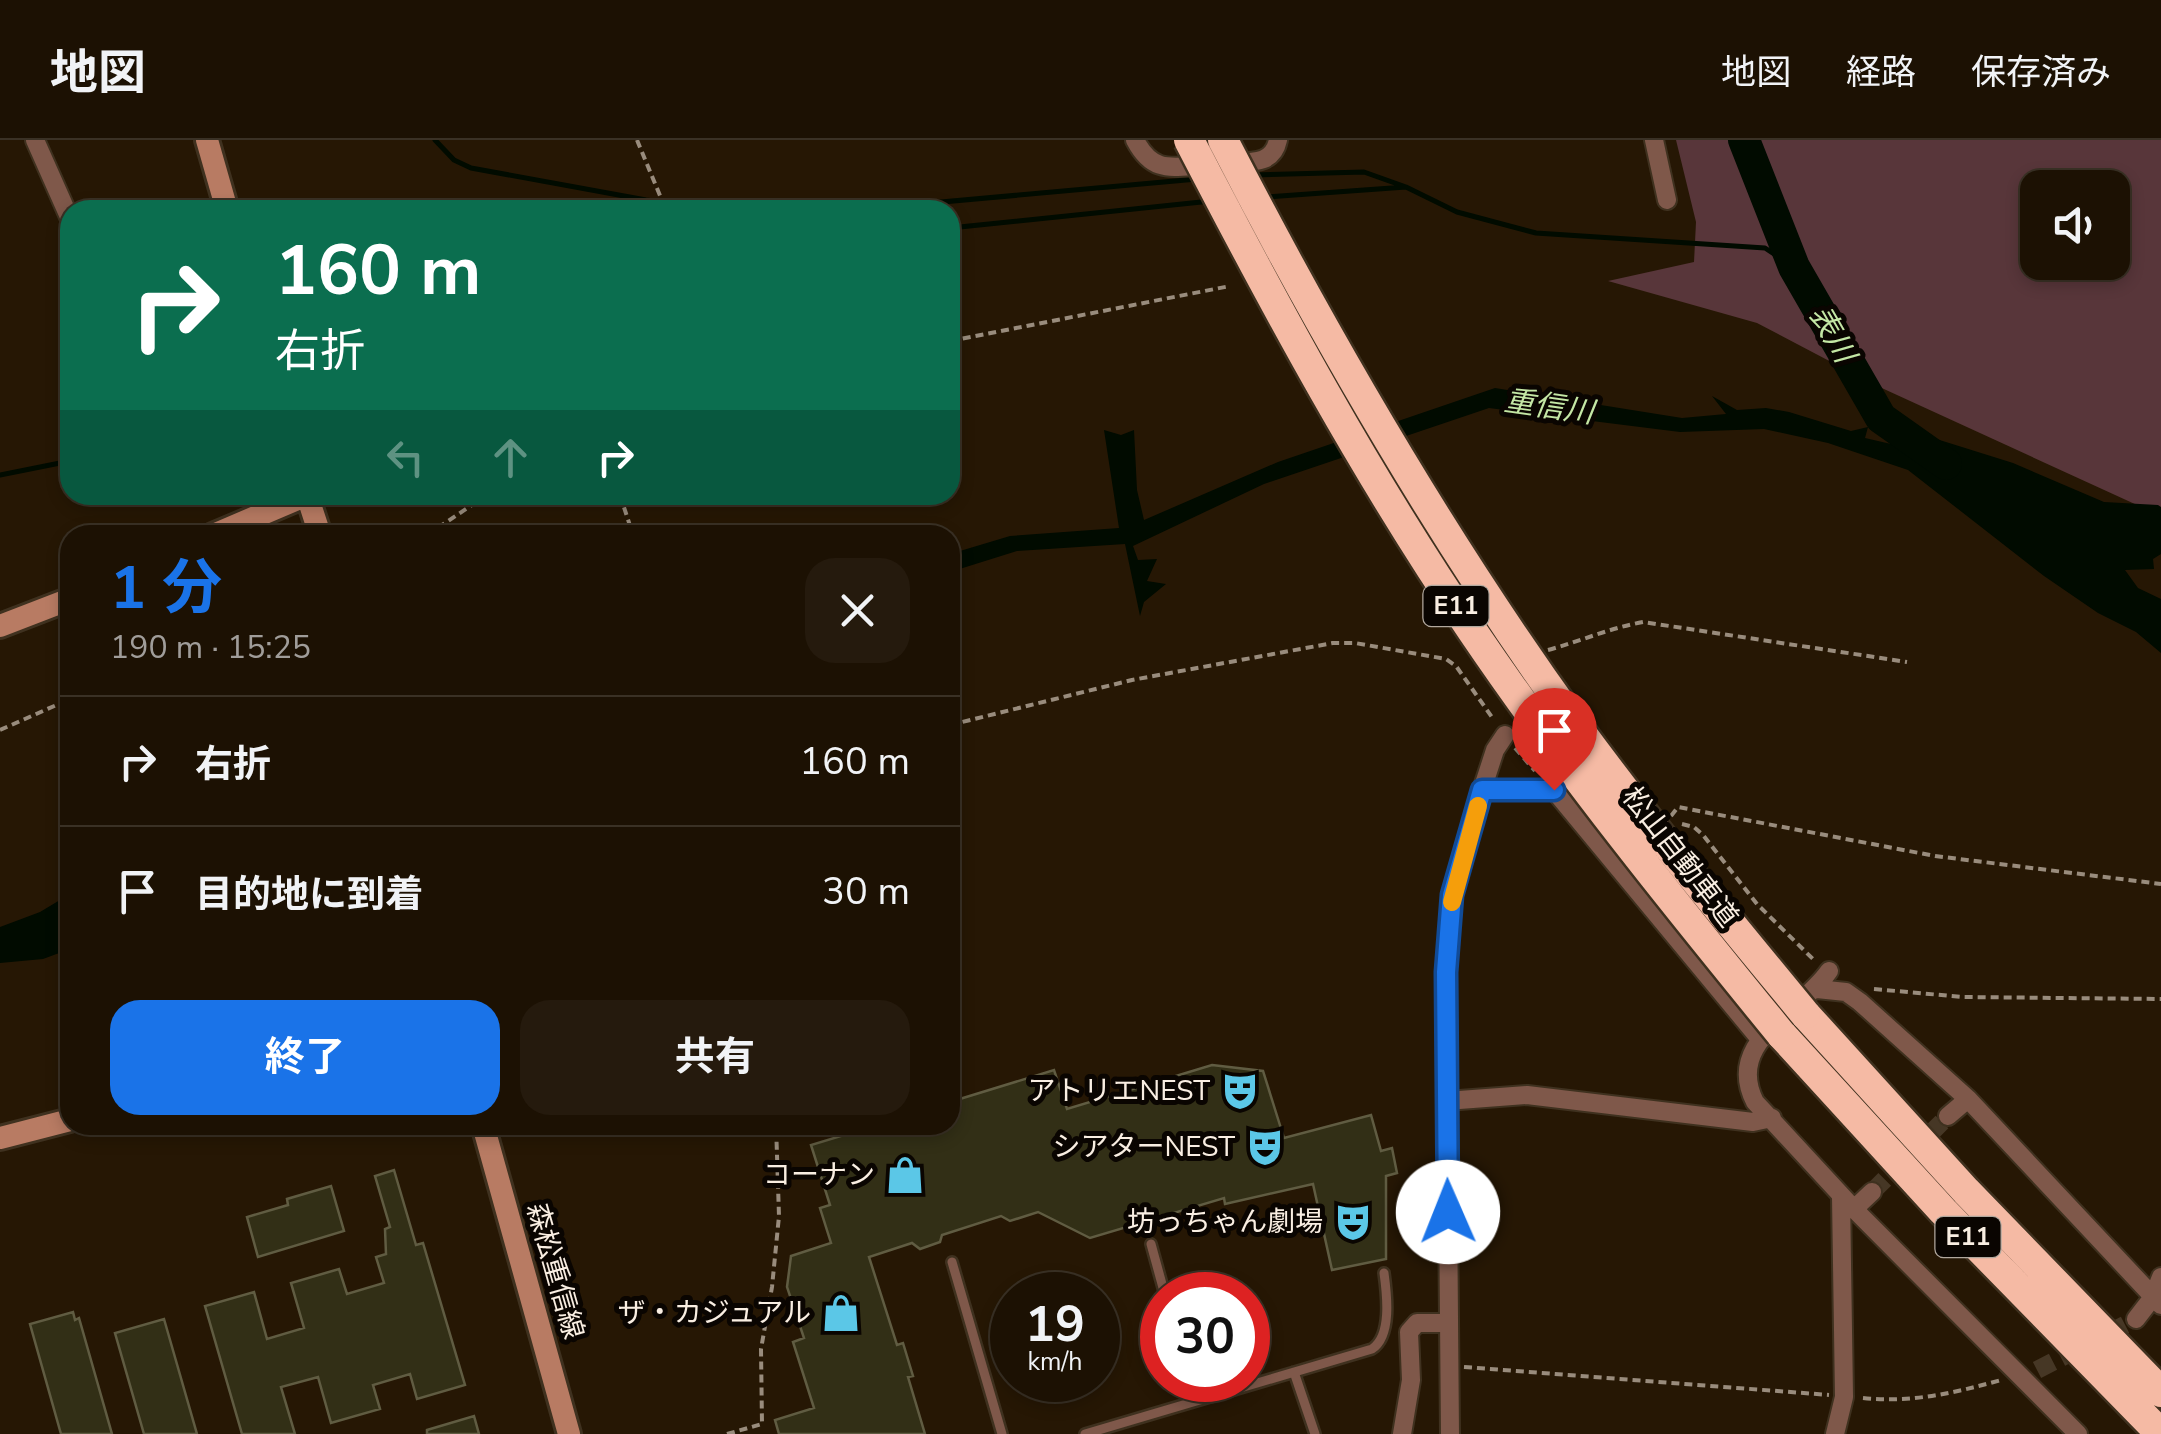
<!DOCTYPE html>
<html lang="ja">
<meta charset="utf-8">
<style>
:root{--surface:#1c1103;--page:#251a0d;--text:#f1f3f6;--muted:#a09d9a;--line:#3a3125;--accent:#1a73e8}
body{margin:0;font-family:"Nunito Sans","Noto Sans JP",sans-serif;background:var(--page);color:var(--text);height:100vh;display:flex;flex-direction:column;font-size:38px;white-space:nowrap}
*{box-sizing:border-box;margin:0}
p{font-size:32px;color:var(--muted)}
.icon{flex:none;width:55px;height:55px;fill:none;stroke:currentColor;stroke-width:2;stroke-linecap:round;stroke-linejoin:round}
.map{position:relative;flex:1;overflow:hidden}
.details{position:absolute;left:60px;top:385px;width:900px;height:610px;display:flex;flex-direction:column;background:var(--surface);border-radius:30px;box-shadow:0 5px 15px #0003,0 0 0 2px var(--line)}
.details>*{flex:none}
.guide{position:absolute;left:60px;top:60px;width:900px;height:305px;border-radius:30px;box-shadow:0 5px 15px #0003,0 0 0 2px var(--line);background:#0b6e4f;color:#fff;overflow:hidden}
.fabs{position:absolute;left:2020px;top:30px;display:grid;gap:20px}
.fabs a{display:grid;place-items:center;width:110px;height:110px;border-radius:20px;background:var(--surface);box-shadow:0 5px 15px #0003,0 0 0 2px var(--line);font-size:50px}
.speed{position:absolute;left:990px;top:1132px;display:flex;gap:20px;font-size:50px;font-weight:700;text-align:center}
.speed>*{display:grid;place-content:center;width:130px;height:130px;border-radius:50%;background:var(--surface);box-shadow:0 5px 15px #0003,0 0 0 2px var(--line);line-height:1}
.speed small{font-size:25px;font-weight:400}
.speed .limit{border:15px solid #d22;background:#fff;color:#111}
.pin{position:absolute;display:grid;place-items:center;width:85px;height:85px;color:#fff;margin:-102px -42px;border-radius:50% 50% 50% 0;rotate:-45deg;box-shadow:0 0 10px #0007}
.pin .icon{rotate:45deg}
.me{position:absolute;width:110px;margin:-55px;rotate:359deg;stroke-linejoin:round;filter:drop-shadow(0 0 8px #0008)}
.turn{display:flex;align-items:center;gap:35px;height:210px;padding:0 50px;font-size:45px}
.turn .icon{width:130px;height:130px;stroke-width:2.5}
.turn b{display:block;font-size:70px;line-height:85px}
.lanes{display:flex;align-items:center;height:95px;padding:0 50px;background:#0003;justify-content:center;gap:50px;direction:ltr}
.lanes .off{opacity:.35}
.round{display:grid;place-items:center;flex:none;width:105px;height:105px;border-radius:30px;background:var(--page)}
.overview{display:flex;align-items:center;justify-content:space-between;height:170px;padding:0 50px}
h1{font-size:60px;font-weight:700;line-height:75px;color:var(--accent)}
.primary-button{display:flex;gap:20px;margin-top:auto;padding:20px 50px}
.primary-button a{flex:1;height:115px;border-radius:30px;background:var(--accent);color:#fff;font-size:40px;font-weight:700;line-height:115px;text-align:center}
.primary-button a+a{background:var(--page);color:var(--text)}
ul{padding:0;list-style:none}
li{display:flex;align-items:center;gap:30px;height:130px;padding:0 50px;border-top:2px solid var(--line)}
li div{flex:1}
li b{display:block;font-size:38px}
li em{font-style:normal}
header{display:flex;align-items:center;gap:60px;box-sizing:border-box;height:140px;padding:0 50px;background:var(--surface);border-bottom:2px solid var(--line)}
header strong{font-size:48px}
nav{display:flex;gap:55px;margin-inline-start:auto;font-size:35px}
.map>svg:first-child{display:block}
.green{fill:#58363a;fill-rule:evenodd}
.water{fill:#010b00}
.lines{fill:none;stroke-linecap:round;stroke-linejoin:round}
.stream{stroke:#010b00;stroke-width:5}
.river{stroke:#010b00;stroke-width:32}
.building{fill:#322f16;stroke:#605c42;stroke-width:2.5}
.street-tunnel{stroke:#463725;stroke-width:18;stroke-dasharray:18 9;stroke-linecap:butt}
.lane-casing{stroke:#3f311f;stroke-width:14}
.street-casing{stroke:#3f311f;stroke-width:22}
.secondary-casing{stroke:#3f311f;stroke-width:28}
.highway-casing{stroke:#3f311f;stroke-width:35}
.path{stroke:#998c7d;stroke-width:4;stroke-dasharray:8 5;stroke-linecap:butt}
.lane{stroke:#7f584a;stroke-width:9}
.street{stroke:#7f584a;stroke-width:18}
.secondary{stroke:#b87b63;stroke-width:22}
.highway{stroke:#f5baa4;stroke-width:30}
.highway-bridge-casing{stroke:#3f311f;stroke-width:35;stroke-linecap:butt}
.highway-bridge{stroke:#f5baa4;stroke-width:30}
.route-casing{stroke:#114b97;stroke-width:25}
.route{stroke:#1a73e8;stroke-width:18}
.slow{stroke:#f59e0b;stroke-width:18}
.labels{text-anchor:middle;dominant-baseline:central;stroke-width:10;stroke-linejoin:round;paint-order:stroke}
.shield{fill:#0a0501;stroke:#b1a89e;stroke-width:2.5}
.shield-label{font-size:25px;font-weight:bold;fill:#f9eee2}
.street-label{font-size:28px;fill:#f9eee2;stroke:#0a0501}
.poi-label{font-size:28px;fill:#f9eee2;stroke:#0a0501;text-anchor:end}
.water-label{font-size:30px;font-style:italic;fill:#c4e7a5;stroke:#0a0501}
</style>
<header>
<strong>地図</strong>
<nav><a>地図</a><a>経路</a><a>保存済み</a></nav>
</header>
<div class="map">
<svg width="2161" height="1294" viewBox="0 0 2161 1294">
<rect width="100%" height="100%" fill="#261704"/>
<path class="green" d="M1676,0H2161V376L1873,244L1757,183L1608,141L1694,122L1696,82ZM2038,48H2112V122H2038Z"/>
<path class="water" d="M1495,248L1682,278L1726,274L1712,256L1737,270L1766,268L1789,272L1851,291L1868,287L1865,298L1891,304L1930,297L2013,323L2104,362L2158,365L2161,367V414L2153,419L2154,429L2125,430L2138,448L2161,459V513L2136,492L2098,473L2044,436L1908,330L1828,303L1764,289L1680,292L1489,268L1264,344L1133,406L1138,420L1157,419L1147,441L1166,444L1144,462L1140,476L1125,404L1017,411L950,432V414L1010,396L1119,388L1104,290L1121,295L1134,290L1137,350L1144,380L1278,322Z
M70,754V782L62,790H70V809L43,819L0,823V787L40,772Z"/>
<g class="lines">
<path class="stream" d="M435,0L454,20L471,28L646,60L687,65L864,69L1197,39
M1253,35L1364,32L1406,47
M1266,57L1406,47L1457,72L1536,93L1765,108L1794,127
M950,88L1211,61
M0,335L70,321"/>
<path class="river" d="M1744,0L1794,127L1881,278L1946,324"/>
</g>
<path class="building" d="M1212,925L1263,931L1284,998L1371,975L1381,1011L1392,1008L1397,1033L1386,1036V1119L1332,1130L1313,1044L1225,1064L1224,1058L1090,1098L1038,1072L1010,1081L1001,1076L942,1095L940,1102L920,1109L912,1103L869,1117L897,1205L903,1203L913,1236L908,1237L925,1294H779L775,1280L814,1268L793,1202L804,1198L787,1147L791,1116L831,1103L820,1068L830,1065L811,1005L877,985H950V962L1054,930L1067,969Z
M394,1030L416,1105L423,1103L465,1245L417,1259L410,1234L373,1245L380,1269L331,1283L318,1237L281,1247L295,1294H242L205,1166L254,1152L267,1199L304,1188L291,1143L339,1129L347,1154L384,1143L376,1117L386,1114L385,1089L390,1087L375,1036Z
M331,1046L344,1091L258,1117L247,1077L288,1065L287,1059Z
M73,1172L75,1180L79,1178L112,1294H61L30,1184Z
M164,1179L197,1294H144L115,1193Z
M474,1276L479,1294H427V1290Z"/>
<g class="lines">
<path class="street-tunnel" d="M1872,1052L1948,976
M2037,1230L2136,1179"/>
<g class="lane-casing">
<path id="lane" d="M1151,1104L1165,1155
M952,1122L1002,1294
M1294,1232L1315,1294
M1190,1240L1196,1261
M1085,1294L1372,1209C1392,1196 1387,1155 1384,1133"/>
</g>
<g class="street-casing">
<path id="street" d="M35,0L70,79
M1135,0C1153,34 1171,27 1205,25
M1654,0L1667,60
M1231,23C1253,22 1273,24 1278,0
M1482,650H1554L1759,898
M1829,831C1800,873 1724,901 1755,962L1854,1069L2078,1294
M1817,849L1846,852L1860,862L1968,959L2161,1165
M1446,961L1527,955L1753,982L1772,978
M1948,976L1968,959
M1854,1069L1872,1052
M2136,1179L2153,1157L2161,1137
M1402,1294L1411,1240L1409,1192L1417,1183H1449
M1450,1294L1446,832L1452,755L1482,650L1495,610L1505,595
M1835,1294L1844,1257L1841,1056"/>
</g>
<g class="secondary-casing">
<path id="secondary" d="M207,0L227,70
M307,355L320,395
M213,395L307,355
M0,486L70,459
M483,985L569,1294
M0,998L70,980"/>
</g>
<g class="highway-casing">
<path id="highway" d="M1805,874L1966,1051L2161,1252
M1781,894L1943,1071L2161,1294"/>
</g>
<path class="path" d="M637,0L666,70
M950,201L1230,146
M620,355L633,395
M427,395L487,355
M1548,510C1581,501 1610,488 1643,482L1907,522
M950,585L1132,540L1333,503H1355L1446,519L1456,526L1494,580
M0,590L70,559
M1515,608L1535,631
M1671,676L1678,667L1935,716L2161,744
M1682,684L1694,687L1703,695L1757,764L1816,822
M1874,849L1963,857L2161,859
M1464,1227L1829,1255
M1863,1258C1912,1263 1954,1253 2001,1240
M727,1294L762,1284L761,1209L772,1147L779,1076L776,985"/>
<use href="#lane" class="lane"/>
<use href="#street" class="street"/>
<use href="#secondary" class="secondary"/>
<use href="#highway" class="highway"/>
<g class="highway-bridge-casing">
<path id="highway-bridge" d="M1189,0C1276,168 1366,335 1473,492C1568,632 1674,763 1781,894
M1223,0C1327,202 1441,399 1574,583C1647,683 1726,778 1805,874"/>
</g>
<use href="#highway-bridge" class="highway-bridge"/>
</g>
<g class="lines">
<g class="route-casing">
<path id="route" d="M1448,1072L1446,832L1452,755L1482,650H1554"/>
</g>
<use href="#route" class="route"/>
<path class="slow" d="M1452,762L1478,666"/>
</g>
<defs>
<g id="theatre-bare" transform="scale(3)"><path d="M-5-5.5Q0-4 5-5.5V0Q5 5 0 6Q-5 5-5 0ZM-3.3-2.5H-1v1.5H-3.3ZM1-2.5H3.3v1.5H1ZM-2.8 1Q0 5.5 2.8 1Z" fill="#5bc7e7" stroke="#0a0501" stroke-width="2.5" paint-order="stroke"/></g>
<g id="shop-bare" transform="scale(3)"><path d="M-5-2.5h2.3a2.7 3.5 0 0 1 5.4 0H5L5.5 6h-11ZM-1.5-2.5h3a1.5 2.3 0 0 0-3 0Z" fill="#5bc7e7" stroke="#0a0501" stroke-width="2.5" paint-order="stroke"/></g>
</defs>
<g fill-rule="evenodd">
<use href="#theatre-bare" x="1240" y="951"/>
<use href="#theatre-bare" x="1265" y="1007"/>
<use href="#shop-bare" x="905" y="1035"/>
<use href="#theatre-bare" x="1353" y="1082"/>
<use href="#shop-bare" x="841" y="1173"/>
</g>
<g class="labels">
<g class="shield">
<rect x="1423.5" y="446" width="65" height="40" rx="8"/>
<rect x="1935.5" y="1077" width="65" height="40" rx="8"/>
</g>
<g class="shield-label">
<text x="1456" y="466">E11</text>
<text x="1968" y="1097">E11</text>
</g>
<g class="street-label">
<text transform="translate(1680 717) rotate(52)">松山自動車道</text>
<text transform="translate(555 1131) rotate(74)">森松重信線</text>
</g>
<g class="poi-label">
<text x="1210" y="951">アトリエNEST</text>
<text x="1235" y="1007">シアターNEST</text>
<text x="875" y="1035">コーナン</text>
<text x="1323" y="1082">坊っちゃん劇場</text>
<text x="811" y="1173">ザ・カジュアル</text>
</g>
<g class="water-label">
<text transform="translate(1832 194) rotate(60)">表川</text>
<text transform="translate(1549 267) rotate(8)">重信川</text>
</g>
</g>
</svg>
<div class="fabs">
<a><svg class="icon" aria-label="sound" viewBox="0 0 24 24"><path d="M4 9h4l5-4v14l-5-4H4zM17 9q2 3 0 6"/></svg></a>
</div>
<div class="speed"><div>19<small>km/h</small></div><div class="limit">30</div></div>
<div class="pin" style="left:1554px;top:650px;background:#d93025"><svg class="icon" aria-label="arrive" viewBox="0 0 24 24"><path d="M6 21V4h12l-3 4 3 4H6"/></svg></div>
<svg class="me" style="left:1448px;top:1072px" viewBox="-20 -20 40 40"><circle r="19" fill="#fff"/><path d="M0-13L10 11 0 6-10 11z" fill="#1a73e8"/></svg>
<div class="guide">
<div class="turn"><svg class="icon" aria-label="right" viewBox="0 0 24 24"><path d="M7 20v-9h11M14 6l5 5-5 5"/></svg><div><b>160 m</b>右折</div></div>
<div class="lanes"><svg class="icon off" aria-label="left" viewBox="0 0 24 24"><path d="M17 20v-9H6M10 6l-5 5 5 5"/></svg><svg class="icon off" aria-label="ahead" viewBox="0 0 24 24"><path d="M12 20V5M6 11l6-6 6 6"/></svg><svg class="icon" aria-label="right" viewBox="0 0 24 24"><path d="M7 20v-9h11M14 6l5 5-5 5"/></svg></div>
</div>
<section class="details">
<div class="overview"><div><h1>1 分</h1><p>190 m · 15:25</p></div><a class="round"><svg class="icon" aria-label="close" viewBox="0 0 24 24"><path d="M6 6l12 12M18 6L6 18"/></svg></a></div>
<ul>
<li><svg class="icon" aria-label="right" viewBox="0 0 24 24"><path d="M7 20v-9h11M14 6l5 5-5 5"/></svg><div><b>右折</b></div><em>160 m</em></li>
<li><svg class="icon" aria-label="arrive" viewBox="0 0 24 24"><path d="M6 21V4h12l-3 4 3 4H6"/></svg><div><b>目的地に到着</b></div><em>30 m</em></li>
</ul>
<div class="primary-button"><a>終了</a><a>共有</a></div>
</section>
</div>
